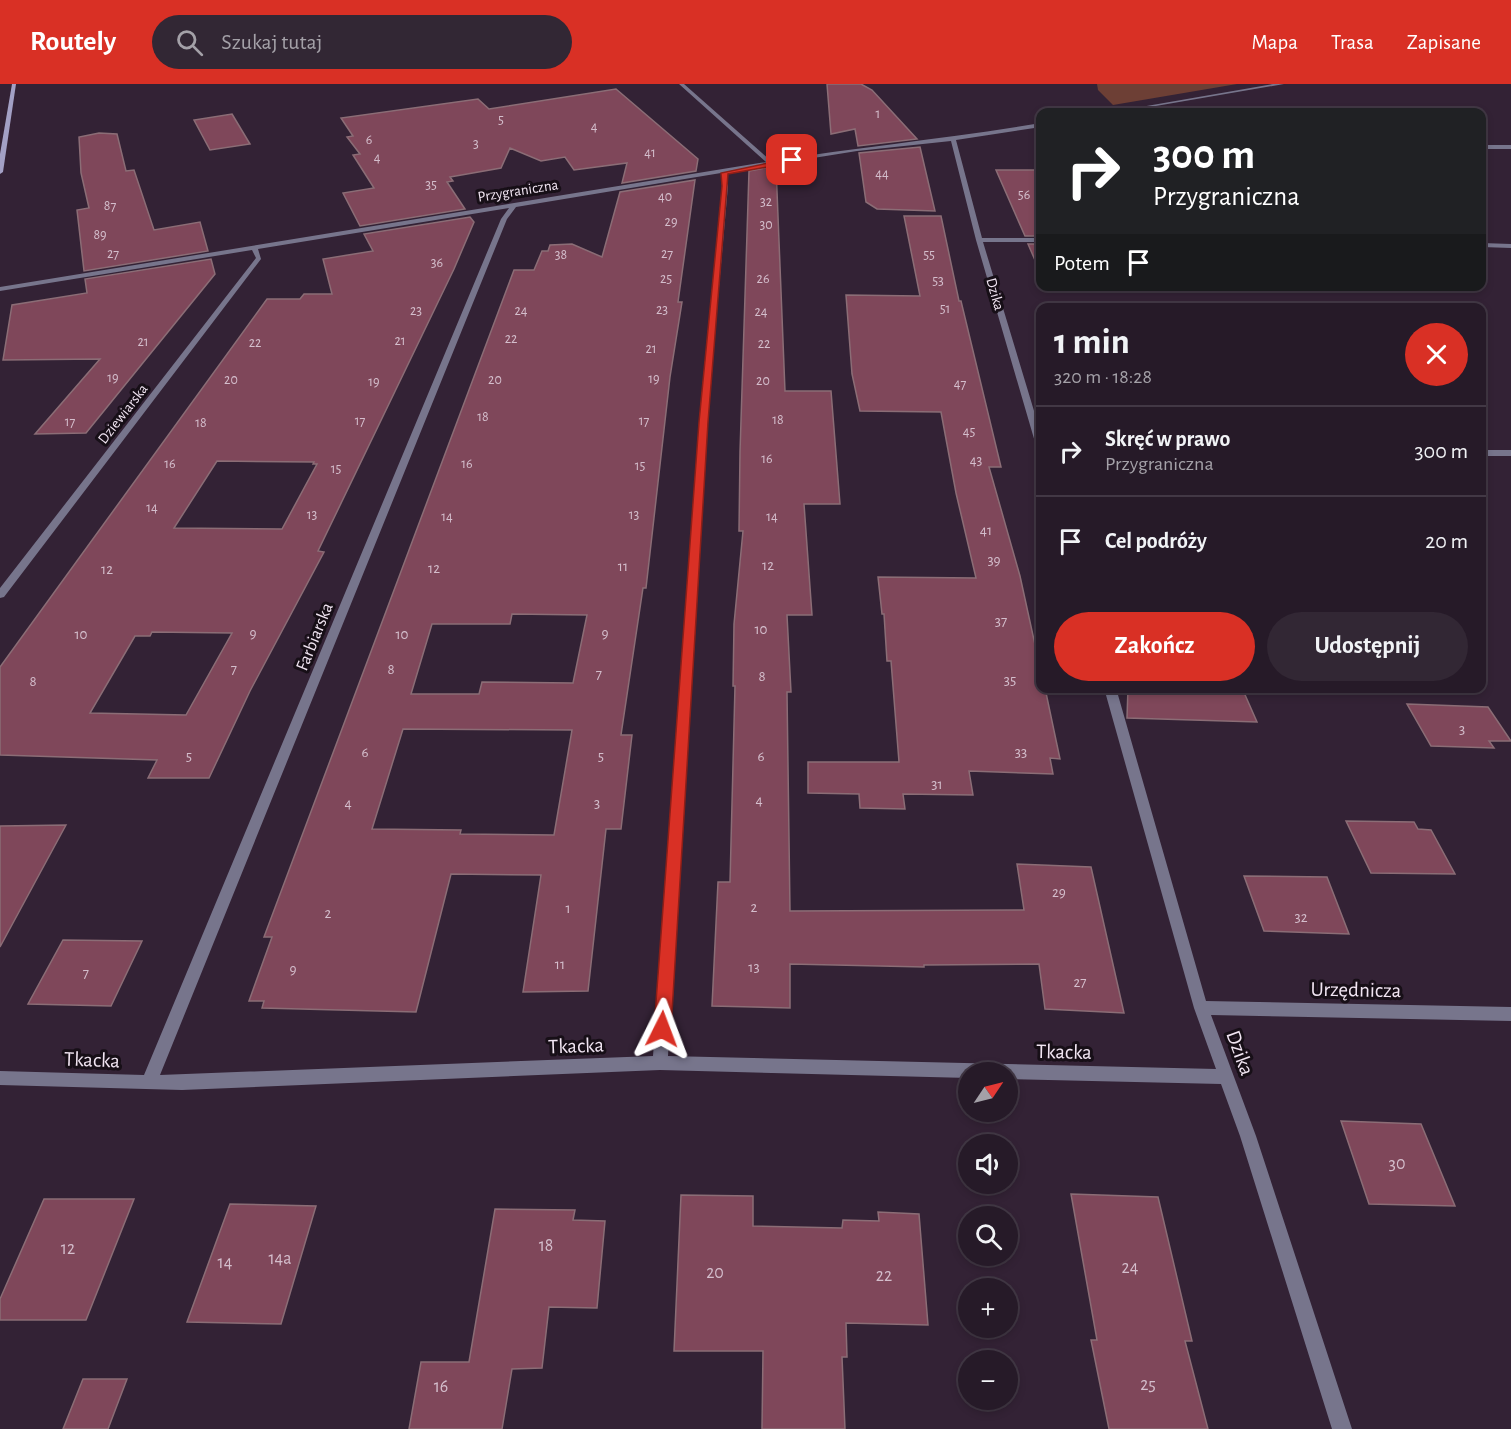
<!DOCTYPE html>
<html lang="pl">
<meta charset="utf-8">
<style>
:root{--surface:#261a28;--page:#322734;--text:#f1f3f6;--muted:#a4a1a8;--line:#423845;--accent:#d93025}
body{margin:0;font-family:"Alegreya Sans",sans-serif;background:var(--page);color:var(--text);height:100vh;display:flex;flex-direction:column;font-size:22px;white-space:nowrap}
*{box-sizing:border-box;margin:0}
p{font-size:20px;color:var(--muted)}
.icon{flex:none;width:33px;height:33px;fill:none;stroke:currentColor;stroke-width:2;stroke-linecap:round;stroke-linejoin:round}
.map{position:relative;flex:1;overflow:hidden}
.side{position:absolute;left:1036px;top:219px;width:450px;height:390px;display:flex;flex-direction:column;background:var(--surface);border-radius:12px;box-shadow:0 3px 9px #0003,0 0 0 2px var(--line)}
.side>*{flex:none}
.top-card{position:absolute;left:1036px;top:24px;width:450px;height:183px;border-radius:12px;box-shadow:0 3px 9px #0003,0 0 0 2px var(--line);background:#202124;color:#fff;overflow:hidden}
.needle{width:39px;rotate:55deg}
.tools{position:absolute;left:958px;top:978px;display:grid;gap:12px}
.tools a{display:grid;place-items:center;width:60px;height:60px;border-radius:50%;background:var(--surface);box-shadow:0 3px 9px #0003,0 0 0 2px var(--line);font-size:30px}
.pin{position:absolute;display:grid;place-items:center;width:51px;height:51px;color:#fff;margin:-26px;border-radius:12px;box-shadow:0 3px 9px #0006}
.me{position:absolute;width:66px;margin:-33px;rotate:3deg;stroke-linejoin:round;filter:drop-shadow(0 0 4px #0008)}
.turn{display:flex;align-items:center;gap:21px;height:126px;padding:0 18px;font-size:27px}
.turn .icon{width:78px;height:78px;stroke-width:2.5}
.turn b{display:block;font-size:42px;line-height:51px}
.then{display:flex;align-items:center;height:57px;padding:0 18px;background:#0003;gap:12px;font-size:22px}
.round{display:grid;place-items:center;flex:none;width:63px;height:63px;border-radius:32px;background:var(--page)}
.head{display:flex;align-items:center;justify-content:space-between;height:102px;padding:0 18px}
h1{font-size:36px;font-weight:700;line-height:45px}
.button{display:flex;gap:12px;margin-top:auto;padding:12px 18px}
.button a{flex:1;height:69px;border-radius:36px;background:var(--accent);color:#fff;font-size:24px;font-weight:700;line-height:69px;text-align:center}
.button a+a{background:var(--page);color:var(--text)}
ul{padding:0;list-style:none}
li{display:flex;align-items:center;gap:18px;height:90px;padding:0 18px;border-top:2px solid var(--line)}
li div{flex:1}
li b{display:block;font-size:22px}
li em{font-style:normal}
header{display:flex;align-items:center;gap:36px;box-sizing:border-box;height:84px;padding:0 30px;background:var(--accent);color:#fff}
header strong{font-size:28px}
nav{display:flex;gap:33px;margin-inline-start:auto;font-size:21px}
.search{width:420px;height:54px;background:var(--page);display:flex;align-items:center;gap:15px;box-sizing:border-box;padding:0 21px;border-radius:33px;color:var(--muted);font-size:22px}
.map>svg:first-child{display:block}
.green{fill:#6d3f35}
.building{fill:#7f475a;stroke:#8b6d76;stroke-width:1.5;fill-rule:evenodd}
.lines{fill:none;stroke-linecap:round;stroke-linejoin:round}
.street{fill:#77758c;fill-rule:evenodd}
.secondary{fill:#a3a0c5;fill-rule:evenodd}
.route{fill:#d93025;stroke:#8d1f18;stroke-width:1.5}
.labels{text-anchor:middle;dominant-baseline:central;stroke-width:6;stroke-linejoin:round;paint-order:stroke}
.far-number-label{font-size:14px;fill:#d4becc}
.far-street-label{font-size:15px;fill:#f1e5f2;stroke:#170f17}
.number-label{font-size:15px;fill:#d4becc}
.street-label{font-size:18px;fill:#f1e5f2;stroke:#170f17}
.near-number-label{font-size:18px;fill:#d4becc}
.near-street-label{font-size:21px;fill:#f1e5f2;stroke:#170f17}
</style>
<header>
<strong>Routely</strong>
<div class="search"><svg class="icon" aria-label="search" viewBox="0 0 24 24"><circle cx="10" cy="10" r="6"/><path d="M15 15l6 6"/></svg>Szukaj tutaj</div>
<nav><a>Mapa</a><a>Trasa</a><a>Zapisane</a></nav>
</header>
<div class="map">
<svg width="1511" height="1345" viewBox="0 0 1511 1345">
<rect width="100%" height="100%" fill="#332235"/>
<path class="green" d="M1097,0H1237L1113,21L1098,6Z"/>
<path class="building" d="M827,0H861L872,6L917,55L858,62L855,45L831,50Z
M616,5L698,75L696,87L622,99L627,79L574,86L565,73L541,77L510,64L501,84L450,93L453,97L447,98L465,125L360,142L343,109L374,104L353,71L360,70L347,53L353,52L341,34L478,15L489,25Z
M232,30L250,60L210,66L194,36Z
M99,49L117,50L126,87L134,86L154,146L200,138L208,167L84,187L77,126L89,124L81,89L79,53Z
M920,63L935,127L877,125L866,118L859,69Z
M776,82L785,307H831L840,420H804L812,531H787L791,608H787L790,827L1024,826L1017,780L1091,783L1124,929L1045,925L1039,880L924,881V883L790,880V924L712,922L718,798H730L735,602H733L734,540L743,447H739L740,368L749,87Z
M996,86H1041V152H1025Z
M695,96L678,218H682L670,293L646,504H643L621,651H632L621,745H606L588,907L523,908L541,791L451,790L416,928L262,924L264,917H249L272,853H264L514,186H534L542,167H548L550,161L572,160L602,173L620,108ZM512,530L587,531L573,599L482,598L479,610H411L432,540H510ZM403,645L572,646L554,751L460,750L461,746L372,745Z
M904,132H941L959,217H961L1001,383H989L1020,492L1041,588V604H1045L1060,675L1050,674L1053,690L969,687L973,711L903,710L905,725L860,724L859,710L808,709V678H899L891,577H887L884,530H882L878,493L976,494L956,409L941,328L860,327L852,290L846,211L920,212Z
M470,133L474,138L454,185L318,467L324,468L250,607L209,694H148L157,676L0,671V583L267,215H300L304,210H332L323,175L373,167L364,150ZM217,377L314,378L313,380H317L282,445L174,444ZM152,548L232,549L186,631L90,629L135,552H150Z
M1028,160H1041V190Z
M211,175L215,190L86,349L35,350L100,275L3,276L12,221L87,209L85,195Z
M1128,604H1242L1257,638L1127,634Z
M1407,620L1488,623L1511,657H1489L1494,664L1431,662Z
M1346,737L1414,738L1418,745L1431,746L1455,790L1371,789Z
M66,741L0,863V742Z
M1244,792L1327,793L1349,850L1264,847Z
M63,856L142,857L111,922L28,920Z
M1341,1037L1421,1040L1455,1122L1369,1120Z
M1071,1110L1158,1113L1192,1257H1185L1208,1345H1109L1091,1256H1097Z
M681,1111L753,1112V1142L842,1144L843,1136L879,1137L878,1128L919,1130L928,1241L846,1239L847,1273H842L845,1345H762L763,1267H674Z
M44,1115H134L86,1236H0V1215Z
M230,1120L316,1122L281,1240L187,1238Z
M495,1125L575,1126L573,1136L605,1137L597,1224L549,1223L542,1284L512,1285L502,1345H409L421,1278H469Z
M83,1295H127L108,1345H63Z"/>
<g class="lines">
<path class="street" d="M679,0H684L771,77C861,63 951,54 1041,39V43L956,56L982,154H1041V158H983L1041,350V368L1037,365L976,156L951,57L857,67L726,88L728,102L707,338L668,972L1216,985L1194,924L1104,604H1116L1206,917L1511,923V937L1211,931L1256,1052L1352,1345H1332L1240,1052L1221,1000L1008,995V988H969V994L660,986L182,1006L0,1001V987L144,991L501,135L509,124L258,165L261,175L4,513L0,514V504L256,174L252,166L0,207V203L766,78ZM721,89L722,102L699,338L653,972L160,991L507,135L516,123Z
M1273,0H1284L1121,28H1112Z
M1482,61H1511V65H1482Z
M1482,159L1511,160V164L1482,163Z
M1482,366H1511V372H1482Z"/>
<path class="secondary" d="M12,0H16L3,88L0,90V70Z"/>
</g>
<path class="route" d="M792,74L795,78L728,90L708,338L671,945L668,950L662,953L656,950L654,945L699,338L722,102L721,89Z"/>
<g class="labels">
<g class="far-number-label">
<text x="878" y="30">1</text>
<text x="501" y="36">5</text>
<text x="594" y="43">4</text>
<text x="369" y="56">6</text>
<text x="476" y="60">3</text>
<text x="650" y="69">41</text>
<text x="377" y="74">4</text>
<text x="882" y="90">44</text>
<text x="431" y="101">35</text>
<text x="1024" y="111">56</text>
<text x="665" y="113">40</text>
<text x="766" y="118">32</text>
<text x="110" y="122">87</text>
<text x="671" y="138">29</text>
<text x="766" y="141">30</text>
<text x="100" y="151">89</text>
<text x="113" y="170">27</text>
<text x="667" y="170">27</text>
<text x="561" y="171">38</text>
<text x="929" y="171">55</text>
<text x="437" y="179">36</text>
<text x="666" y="195">25</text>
<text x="763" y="195">26</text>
<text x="938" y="197">53</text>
<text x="945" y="225">51</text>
<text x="662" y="226">23</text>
<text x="416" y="227">23</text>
<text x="521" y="227">24</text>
<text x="761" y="228">24</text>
<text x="511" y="255">22</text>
<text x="400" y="257">21</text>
<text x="143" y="258">21</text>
<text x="255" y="259">22</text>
<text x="764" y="260">22</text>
<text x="651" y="265">21</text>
<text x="113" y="294">19</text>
<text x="654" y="295">19</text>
<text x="231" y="296">20</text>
<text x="495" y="296">20</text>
<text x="763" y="297">20</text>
<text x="374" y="298">19</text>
<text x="960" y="300">47</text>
<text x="483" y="333">18</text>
<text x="778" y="336">18</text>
<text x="360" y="337">17</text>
<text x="644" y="337">17</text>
<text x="70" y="338">17</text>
<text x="201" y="339">18</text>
<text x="969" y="348">45</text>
<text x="767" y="375">16</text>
<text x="976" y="377">43</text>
<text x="170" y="380">16</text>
<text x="467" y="380">16</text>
<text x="640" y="382">15</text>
<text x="336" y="385">15</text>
<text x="152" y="424">14</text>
<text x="312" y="431">13</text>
<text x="634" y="431">13</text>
<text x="447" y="433">14</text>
<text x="772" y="433">14</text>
</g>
<g class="far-street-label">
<text transform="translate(518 107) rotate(-9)">Przygraniczna</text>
<text transform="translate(995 210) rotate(74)">Dzika</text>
<text transform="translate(123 330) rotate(-52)">Dziewiarska</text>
</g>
<g class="number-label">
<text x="986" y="446">41</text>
<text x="994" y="476">39</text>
<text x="768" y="481">12</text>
<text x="623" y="482">11</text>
<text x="434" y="484">12</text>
<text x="107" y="485">12</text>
<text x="1001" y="537">37</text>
<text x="761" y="545">10</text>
<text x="253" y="549">9</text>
<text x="605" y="549">9</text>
<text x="81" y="550">10</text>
<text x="402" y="550">10</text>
<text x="234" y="585">7</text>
<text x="391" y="585">8</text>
<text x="599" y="590">7</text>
<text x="762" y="592">8</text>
<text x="1010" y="596">35</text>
<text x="33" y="597">8</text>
<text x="1462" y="645">3</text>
<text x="365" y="668">6</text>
<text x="1021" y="668">33</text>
<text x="189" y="672">5</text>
<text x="601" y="672">5</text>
<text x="761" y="672">6</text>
<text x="937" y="700">31</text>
<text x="759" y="716">4</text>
<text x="348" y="719">4</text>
<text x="597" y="719">3</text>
<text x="1059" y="808">29</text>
<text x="754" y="823">2</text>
<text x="568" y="824">1</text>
<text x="328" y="829">2</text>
<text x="1301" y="833">32</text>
<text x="560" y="880">11</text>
<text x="754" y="883">13</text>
<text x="293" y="885">9</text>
<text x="86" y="889">7</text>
<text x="1080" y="898">27</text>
</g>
<g class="street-label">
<text transform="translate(315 553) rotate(-68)">Farbiarska</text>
</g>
<g class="near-number-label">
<text x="1397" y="1080">30</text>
<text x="546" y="1162">18</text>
<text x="68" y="1165">12</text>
<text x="280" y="1175">14a</text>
<text x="225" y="1179">14</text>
<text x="1130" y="1184">24</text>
<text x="715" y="1189">20</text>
<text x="884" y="1192">22</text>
<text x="1148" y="1301">25</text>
<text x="441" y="1303">16</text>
</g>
<g class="near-street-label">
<text transform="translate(1356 906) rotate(1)">Urzędnicza</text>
<text transform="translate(576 962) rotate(-2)">Tkacka</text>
<text transform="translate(1064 968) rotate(1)">Tkacka</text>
<text transform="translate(1240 969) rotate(70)">Dzika</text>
<text transform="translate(92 976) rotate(2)">Tkacka</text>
</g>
</g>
</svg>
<div class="tools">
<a><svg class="needle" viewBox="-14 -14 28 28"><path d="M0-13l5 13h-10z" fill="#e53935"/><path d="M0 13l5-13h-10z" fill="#a4a1a8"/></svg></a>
<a><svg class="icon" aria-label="sound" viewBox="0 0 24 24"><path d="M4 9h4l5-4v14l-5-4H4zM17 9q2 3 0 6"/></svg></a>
<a><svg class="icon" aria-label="search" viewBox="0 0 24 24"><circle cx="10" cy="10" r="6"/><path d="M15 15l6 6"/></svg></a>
<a>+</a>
<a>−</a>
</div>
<div class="pin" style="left:792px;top:76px;background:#d93025"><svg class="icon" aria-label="arrive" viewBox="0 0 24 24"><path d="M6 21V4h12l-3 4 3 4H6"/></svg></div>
<svg class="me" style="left:662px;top:945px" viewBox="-20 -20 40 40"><path d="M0-17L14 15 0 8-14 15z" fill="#d93025" stroke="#fff" stroke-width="4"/></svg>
<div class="top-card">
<div class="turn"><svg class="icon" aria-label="right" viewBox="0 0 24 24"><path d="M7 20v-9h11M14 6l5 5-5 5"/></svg><div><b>300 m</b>Przygraniczna</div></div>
<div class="then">Potem<svg class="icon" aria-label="arrive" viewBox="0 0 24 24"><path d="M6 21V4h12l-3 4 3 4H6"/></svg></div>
</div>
<section class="side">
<div class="head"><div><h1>1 min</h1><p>320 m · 18:28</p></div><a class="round" style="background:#d93025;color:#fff"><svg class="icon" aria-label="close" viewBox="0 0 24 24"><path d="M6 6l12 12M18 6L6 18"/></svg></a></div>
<ul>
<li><svg class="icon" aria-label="right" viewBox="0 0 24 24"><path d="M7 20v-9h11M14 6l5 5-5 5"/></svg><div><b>Skręć w prawo</b><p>Przygraniczna</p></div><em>300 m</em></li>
<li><svg class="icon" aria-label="arrive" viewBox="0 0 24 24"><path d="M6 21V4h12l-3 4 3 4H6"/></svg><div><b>Cel podróży</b></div><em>20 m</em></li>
</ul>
<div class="button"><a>Zakończ</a><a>Udostępnij</a></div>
</section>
</div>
